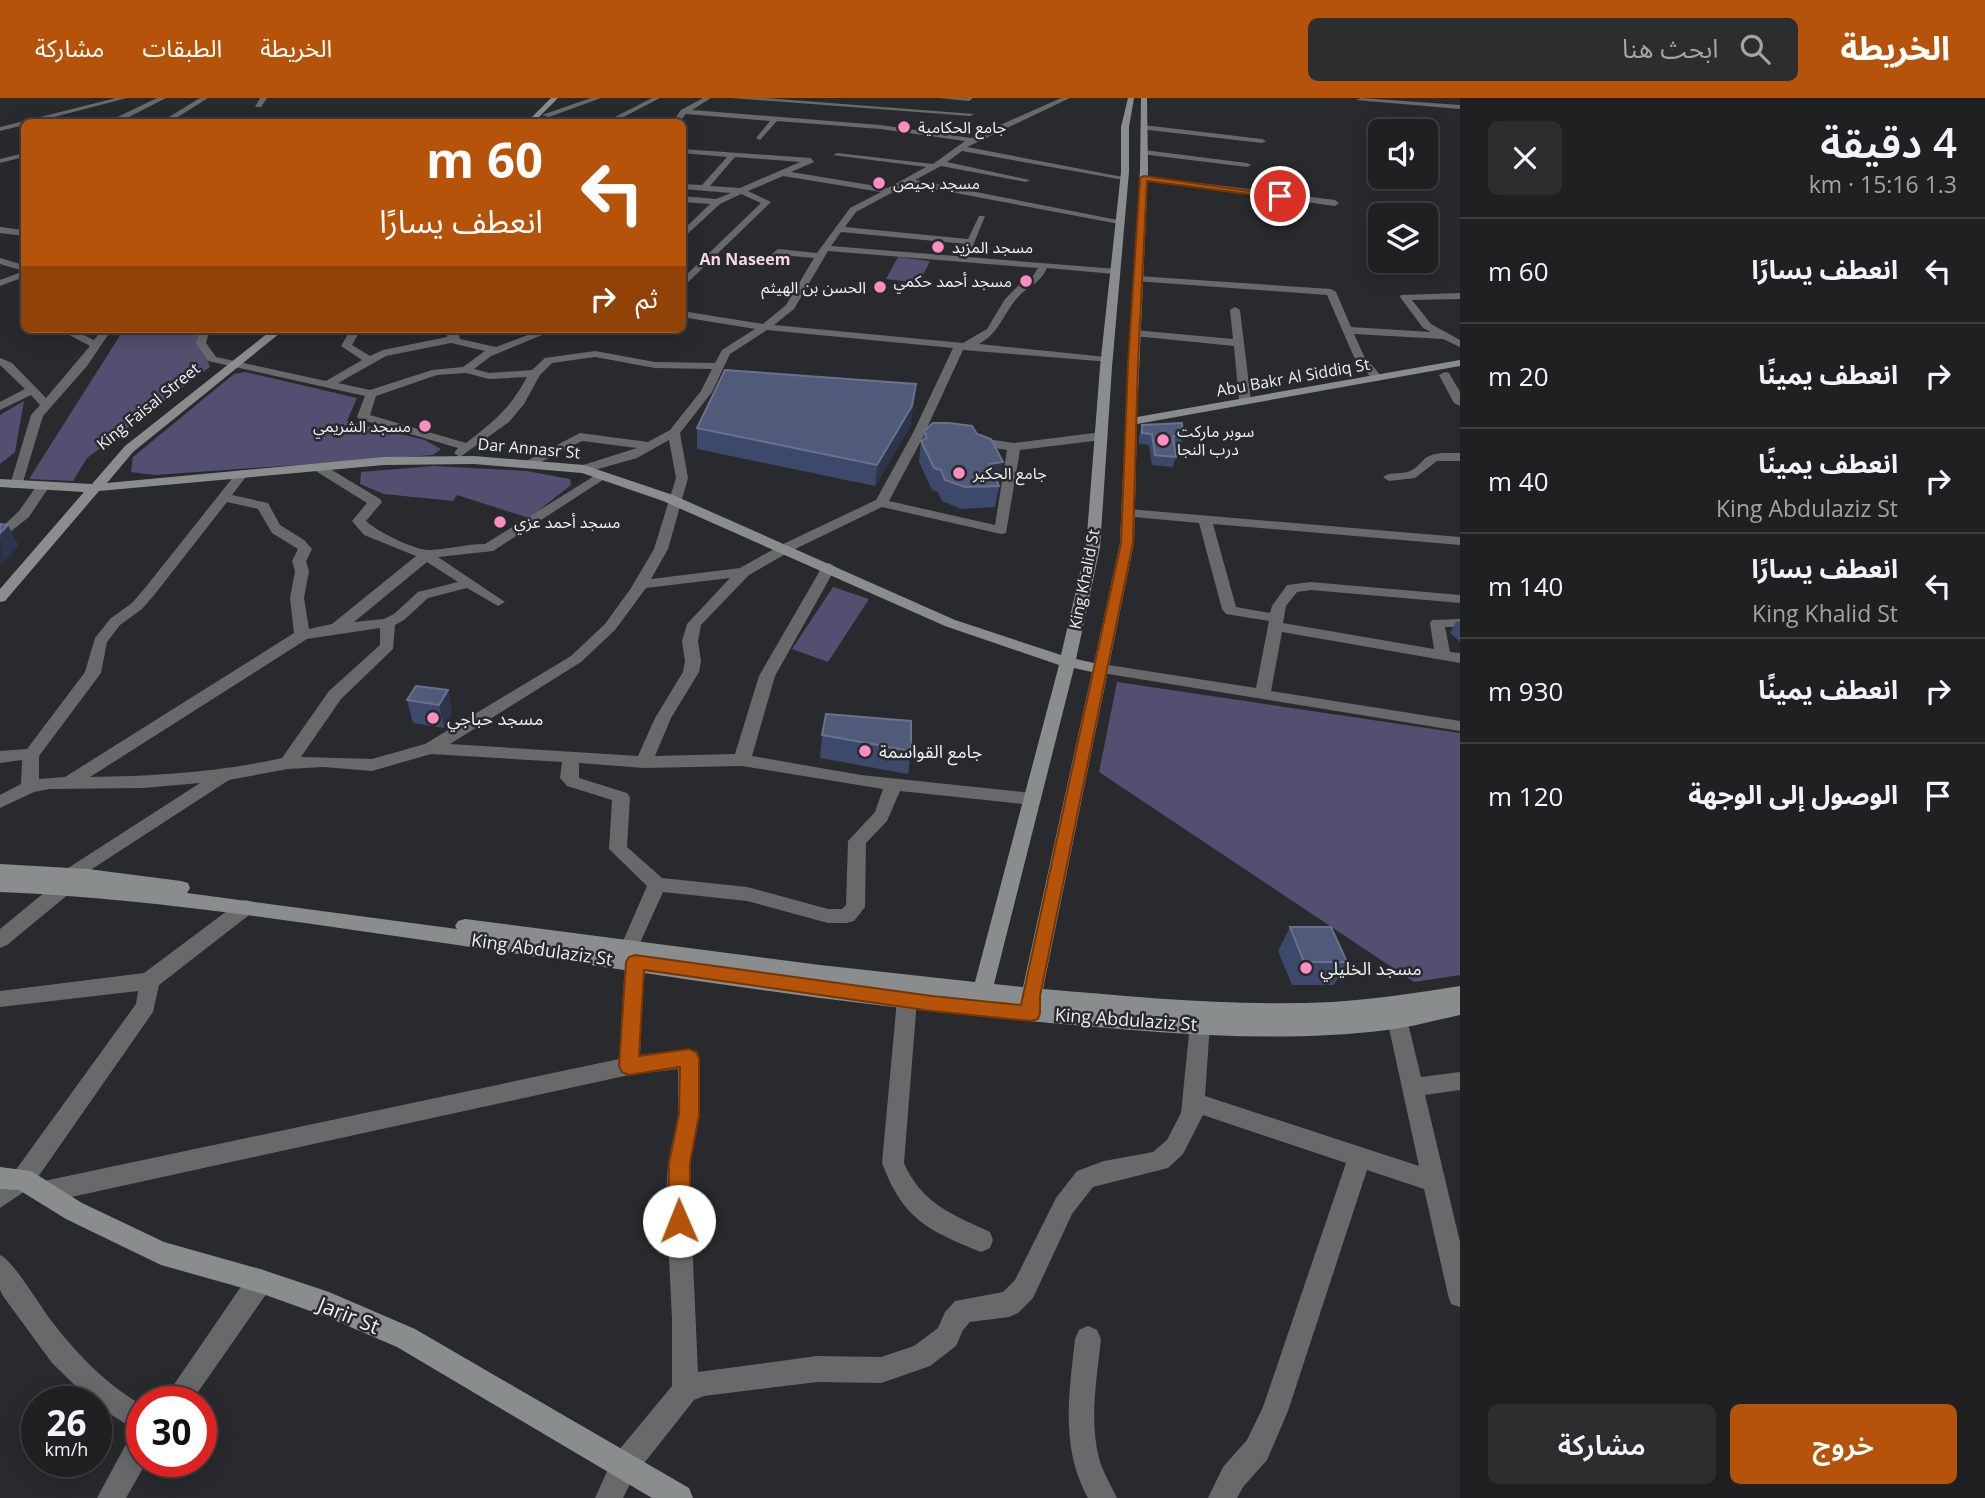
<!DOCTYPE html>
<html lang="ar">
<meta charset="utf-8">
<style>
:root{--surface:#1e2022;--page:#2b2d2f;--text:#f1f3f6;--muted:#a1a3a5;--line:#3c3e40;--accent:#b45309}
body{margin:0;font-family:"Open Sans","Noto Sans Arabic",sans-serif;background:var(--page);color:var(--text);direction:rtl;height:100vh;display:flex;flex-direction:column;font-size:26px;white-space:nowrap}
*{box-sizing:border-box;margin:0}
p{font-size:23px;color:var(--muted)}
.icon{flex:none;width:38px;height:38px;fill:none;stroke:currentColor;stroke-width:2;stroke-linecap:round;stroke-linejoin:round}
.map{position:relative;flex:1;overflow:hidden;direction:ltr}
.sheet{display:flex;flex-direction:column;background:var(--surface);width:525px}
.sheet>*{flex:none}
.guide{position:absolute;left:21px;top:21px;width:665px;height:214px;border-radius:10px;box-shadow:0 4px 18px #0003,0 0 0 2px var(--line);direction:rtl;background:#b45309;color:#fff;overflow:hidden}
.tools{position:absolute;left:1368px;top:21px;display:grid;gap:14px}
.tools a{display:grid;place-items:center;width:70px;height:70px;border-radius:10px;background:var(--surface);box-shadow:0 4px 18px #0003,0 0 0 2px var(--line);font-size:35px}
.speed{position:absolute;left:21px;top:1288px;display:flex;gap:14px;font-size:35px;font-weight:700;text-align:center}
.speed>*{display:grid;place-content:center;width:91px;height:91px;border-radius:50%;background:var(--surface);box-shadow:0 4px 18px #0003,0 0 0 2px var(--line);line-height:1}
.speed small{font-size:18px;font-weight:400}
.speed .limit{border:10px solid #d22;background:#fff;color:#111}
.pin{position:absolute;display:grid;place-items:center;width:60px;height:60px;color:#fff;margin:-30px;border:4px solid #fff;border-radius:50%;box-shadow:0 2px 7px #0007}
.me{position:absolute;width:77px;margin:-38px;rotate:359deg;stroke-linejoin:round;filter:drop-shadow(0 0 5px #0008)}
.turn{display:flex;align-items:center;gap:24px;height:147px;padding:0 28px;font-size:32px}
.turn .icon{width:91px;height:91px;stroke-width:2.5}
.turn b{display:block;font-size:49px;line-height:60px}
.then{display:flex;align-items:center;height:66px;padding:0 28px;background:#0003;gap:14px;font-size:26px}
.round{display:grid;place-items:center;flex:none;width:74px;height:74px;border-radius:10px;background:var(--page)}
.headline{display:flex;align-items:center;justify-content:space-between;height:119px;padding:0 28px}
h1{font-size:42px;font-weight:600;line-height:52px}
.button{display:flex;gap:14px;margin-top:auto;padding:14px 28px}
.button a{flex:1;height:80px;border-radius:10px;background:var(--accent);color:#fff;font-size:28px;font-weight:600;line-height:80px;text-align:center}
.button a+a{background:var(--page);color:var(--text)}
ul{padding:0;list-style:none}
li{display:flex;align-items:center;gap:21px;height:105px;padding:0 28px;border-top:2px solid var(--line)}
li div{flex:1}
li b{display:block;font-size:26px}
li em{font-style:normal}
header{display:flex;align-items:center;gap:42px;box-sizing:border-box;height:98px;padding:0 35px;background:var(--accent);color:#fff}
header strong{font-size:33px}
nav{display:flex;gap:38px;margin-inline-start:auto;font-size:24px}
.search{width:490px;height:63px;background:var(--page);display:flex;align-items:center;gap:18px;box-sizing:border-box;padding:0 24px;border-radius:10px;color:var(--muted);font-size:26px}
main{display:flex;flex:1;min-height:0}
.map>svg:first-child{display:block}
.green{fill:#524f70}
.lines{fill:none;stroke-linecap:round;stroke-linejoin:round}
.street{fill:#68696a;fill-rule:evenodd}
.secondary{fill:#8a8d8e;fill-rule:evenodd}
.wall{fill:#3c496a}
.shaded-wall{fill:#2c354c}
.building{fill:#4f5b79;stroke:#68728c;stroke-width:2}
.route{fill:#b45309;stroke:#753606;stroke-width:2}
.poi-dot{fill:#fd8ebf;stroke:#282a2d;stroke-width:2.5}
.labels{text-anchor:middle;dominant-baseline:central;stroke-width:5;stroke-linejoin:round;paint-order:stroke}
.far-poi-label{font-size:16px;fill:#edeff1;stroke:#282a2d;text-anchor:start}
.far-neighbourhood-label{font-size:16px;font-weight:bold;fill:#f7d7e3;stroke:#282a2d}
.far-street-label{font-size:16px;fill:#edeff1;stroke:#282a2d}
.poi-label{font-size:18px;fill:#edeff1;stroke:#282a2d;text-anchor:start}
.street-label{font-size:18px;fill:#edeff1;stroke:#282a2d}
.near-street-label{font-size:21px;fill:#edeff1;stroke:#282a2d}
</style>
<header>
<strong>الخريطة</strong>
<div class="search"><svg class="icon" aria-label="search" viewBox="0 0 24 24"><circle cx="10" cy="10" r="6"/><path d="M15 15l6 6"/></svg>ابحث هنا</div>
<nav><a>الخريطة</a><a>الطبقات</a><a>مشاركة</a></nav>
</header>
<main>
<section class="sheet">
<div class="headline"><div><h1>4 دقيقة</h1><p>1.3 km · 15:16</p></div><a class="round"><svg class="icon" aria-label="close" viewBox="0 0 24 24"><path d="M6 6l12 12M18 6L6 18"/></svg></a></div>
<ul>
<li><svg class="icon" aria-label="left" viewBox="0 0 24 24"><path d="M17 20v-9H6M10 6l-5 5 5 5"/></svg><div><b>انعطف يسارًا</b></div><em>60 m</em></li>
<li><svg class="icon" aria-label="right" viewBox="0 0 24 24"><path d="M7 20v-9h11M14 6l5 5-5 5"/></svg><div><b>انعطف يمينًا</b></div><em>20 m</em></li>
<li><svg class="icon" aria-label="right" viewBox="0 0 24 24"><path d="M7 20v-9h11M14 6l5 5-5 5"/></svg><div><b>انعطف يمينًا</b><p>King Abdulaziz St</p></div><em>40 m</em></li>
<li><svg class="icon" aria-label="left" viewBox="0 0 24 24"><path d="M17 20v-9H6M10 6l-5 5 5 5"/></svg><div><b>انعطف يسارًا</b><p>King Khalid St</p></div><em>140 m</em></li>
<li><svg class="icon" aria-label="right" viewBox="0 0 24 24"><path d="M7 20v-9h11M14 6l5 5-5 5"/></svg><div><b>انعطف يمينًا</b></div><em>930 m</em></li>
<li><svg class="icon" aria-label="arrive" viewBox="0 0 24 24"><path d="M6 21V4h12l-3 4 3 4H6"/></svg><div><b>الوصول إلى الوجهة</b></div><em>120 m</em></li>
</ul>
<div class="button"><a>خروج</a><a>مشاركة</a></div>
</section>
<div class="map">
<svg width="1460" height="1400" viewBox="0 0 1460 1400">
<rect width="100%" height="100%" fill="#282a2d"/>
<path class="green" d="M898,159L930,163L919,185L886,181Z
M124,231H205L201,245L210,269L87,360L73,383L29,381Z
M245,274L357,300L347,323L425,342L441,351L433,357L155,377L131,374L133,359L234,276Z
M24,303L15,354L0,366V317Z
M433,368L527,373L570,381L571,387L529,420L457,397L453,403L384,396L360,386L361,374Z
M833,489L869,501L828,564L792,551Z
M1117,584L1460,635V877L1414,884L1099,674Z"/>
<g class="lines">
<path class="street" d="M116,0H127L35,24H24V27L0,33V29Z
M157,0H166L129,19L164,22L200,0H208L170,24H107Z
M260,0H267L261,9H255Z
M591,0H601L549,19L542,17Z
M652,0H660L614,24H605Z
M703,0H711L692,12L880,27L971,40L1061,0H1070L967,49L1128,80L1124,82L962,53L947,64L1030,82L1026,84L941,68L915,82L1123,123L1119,126L908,86L856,114L845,129L968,141L979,118H985L970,155L962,153L966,146L841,134L831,148L1117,171L1119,173L1114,176L1047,170C1040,186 1029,187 1019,198C1003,215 1000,235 979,246L1106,259L1111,262L1110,264L963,252L926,332L1014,345L1102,334L1108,338L1102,342L1020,352L1006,435L1001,436L882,409L791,453L749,477L701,527L698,543L701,563L699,574L671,620L655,658L735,656L759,578L822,469L829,465L836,469L775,578L752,658L861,677L1032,695L1041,701L1032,707L900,693L887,723L866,745L865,809L854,823L847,825H828L747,803L663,794L635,856L642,858L645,864L640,957L689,951L697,954L700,960V1017L690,1065V1098L698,1274L817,1258L881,1259L914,1248L938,1230L945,1214L955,1203L1003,1194L1015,1182L1056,1100L1077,1073L1104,1063L1153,1054L1167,1042L1181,1015L1190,926L1193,920L1200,917L1207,920L1210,926L1205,998L1419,1068L1387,921L1390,915L1397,912L1404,915L1407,921L1421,979L1460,974V992L1425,997L1460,1144V1209L1451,1206L1448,1197L1424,1091L1367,1072L1288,1313L1267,1362L1243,1389L1237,1400H1208L1223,1369L1247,1342L1263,1309L1346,1065L1203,1017L1183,1056L1168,1070L1093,1089L1072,1116L1033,1200L1018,1215L1009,1219L970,1224L963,1232L956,1248L930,1268L881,1285L817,1284L704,1298L694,1302L634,1378L623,1400H595L614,1358L672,1288V1222L666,1098L668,1065L678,1017V971L629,977L44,1105L36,1102L32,1094L36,1086L44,1083L619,961L625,864L630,858L623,855L620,850L647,788L609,751L612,702L567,688L560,680L562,664L431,656L372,673L323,669L288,671L229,682L72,784L65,782L63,777L65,772L200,685L143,690L50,691L34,694L0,710V697L21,686L22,662L0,665V653L27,651L85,574L95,540L110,521L132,505L145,490L238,373L242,372L248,376L232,397L268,405L280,427L304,442L312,451L306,463L309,473L304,500L309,531L332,526L416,458L364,437L352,423L367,405L314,372V366H322L380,401L382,404L366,423C376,433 416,453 430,452C449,451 466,446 485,446L599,375H607L609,378L493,453L438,459L505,504L498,508L467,490L428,500L404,522L395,527L393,551L341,601L301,659L372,661L425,646L571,558L605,526L631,490L654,451L676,380L669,342L637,360L584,375L578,371L580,368L637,350L582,343L529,370H521L519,367L580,335L648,344L670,332L701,293L712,271L655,270L595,259L552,265L540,277L524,306L509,324L460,359L454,355L458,350L359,321L357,319L365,298L208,263L196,245L200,231H210L206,245L216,259L326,283L362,262L341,248L351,231H361L352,247L370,258L383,252L447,239L448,231H458L460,241L496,249L543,231H557L491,258L474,271L489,275L532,272L545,260L595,253L655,264L715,265L722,252L755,231L682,219V213L763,226L786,207L814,160L780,157L770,167H764V163L778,151L817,155L850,110L881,94L783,78L748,93L771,104L682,190V181L761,105L741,96L720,106L682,141V133L710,106L682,104V98L716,101L731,95L682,91V86L702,87L727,59L682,55V51L811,60L814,64L791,74L888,90L926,69L833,57L837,55L933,66L965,43L880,31L777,23L760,42L756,40L770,23L686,16L679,24H673L681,12ZM735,59L800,64L740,90L710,88ZM828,153L1038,170L1031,181L1018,188L1005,201L987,231L963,245L774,227L794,211ZM767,232L953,250L913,335L876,402L781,447L740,470L651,481L668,451L688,380L680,335L712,294L730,256ZM451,245L485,253L463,269L432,272L370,292L338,285L386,258ZM466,275L489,281L527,279C510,311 494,323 466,345L370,317L376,298L437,277ZM923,339L1007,352L995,427L889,403ZM227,404L258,411L272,435L298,451L292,463L295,473L290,500L294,535L65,679L39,681V658L101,575L107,544L120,527L142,511L155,496ZM427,464L458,484L418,494L394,516L384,521L354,524ZM730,480L687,526L682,543L685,563L683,574L655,620L638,658L450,646L581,564L615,532L646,490ZM380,530V547L329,593L282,660C219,674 155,678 90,679L307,541ZM579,665L644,670L742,668L883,691L875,714L848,743L846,807L842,811H828L747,789L662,780L627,749L630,699L627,695L579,680Z
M731,0H765L974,16L970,18Z
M939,0H972V1L969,3Z
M1361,0L1460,7V11L1356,2Z
M1143,27L1262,41L1266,43L1262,45L1140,31Z
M1144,52L1247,65L1251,67L1247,69L1141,56Z
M24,55V59L0,65V61Z
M1144,78L1335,102L1339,105L1335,108L1141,82Z
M0,129L24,132V138L0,135Z
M0,160L24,167V173L0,166Z
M24,173V179L0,188V182Z
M1138,178L1331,191L1336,194L1351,229L1431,234L1423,230L1400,199L1401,197L1460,195V201L1412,202L1431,226L1460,242V249L1443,241L1354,236L1364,258L1383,280L1377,283L1373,282L1354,259L1327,197L1135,183L1133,181Z
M1235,209L1240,212L1251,303L1245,306L1239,303L1234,248L1134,238L1129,235L1134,232L1233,241L1230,212Z
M58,231H71L94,242L102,231H112L87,268L43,318L22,387L21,390H11L10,387L31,317L40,307L31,297L0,312V304L25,291L0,267V260L12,265L46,300L90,248Z
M1445,274L1449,275L1460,294V308L1454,305L1439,277Z
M1444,355H1460V363H1437L1415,380L1389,383L1383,379C1391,373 1401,377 1410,373C1424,367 1420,356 1444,355Z
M43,385L49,389L29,419L0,442V431L19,413L38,386Z
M1128,411L1460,439V447L1213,426L1236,509L1270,515L1272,508L1287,487L1311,484L1460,497V505L1311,492L1297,494L1286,508L1283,525L1434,551L1430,525L1432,522L1460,521V529H1445L1450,554L1460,555V565L1282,534L1271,593L1460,623V633L1096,574L1094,571L1102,566L1256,590L1269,523L1226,516L1222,511L1199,425L1123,418L1121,415Z
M63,783L70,785L72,790L70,795L7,847L0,850V831L56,785Z
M246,802L253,804L256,809L253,814L159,887L153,914L31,1089L0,1110V1085L15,1073L136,906L138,893L0,909V893L144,875L239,804Z
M907,894L914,896L917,902L904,1065C921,1105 953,1117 990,1134L993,1142L990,1150L981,1154C927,1132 903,1121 882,1065L897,902L900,896Z
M0,1157C14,1163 41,1210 53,1225C78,1257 107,1287 142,1307V1363H147L126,1400H97L132,1335L137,1333L96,1307V1304H92L52,1265L3,1198L0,1192Z
M260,1171L269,1174L272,1183L269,1192L191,1304H162L251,1174Z
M1088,1228L1097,1232L1101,1241C1097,1280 1089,1322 1099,1360C1103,1375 1111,1387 1117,1400H1088C1060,1349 1069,1296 1075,1241L1079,1232Z"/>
<path class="secondary" d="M551,0H558L534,24H527Z
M1128,0H1134L1129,29V74L1112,269L1100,450L1076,561L1094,565L1120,445L1128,265L1140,72L1141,0H1147L1148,72L1137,319L1460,262V268L1137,326L1134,445L1043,891C1139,899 1236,909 1332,904C1375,901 1418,895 1460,888V917C1436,922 1412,929 1387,932C1266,947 1140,933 1019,922C803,903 589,865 374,835C250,817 126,799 0,794V780H6H0V766L88,771L181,783L188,785L190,790L187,795L457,831L455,828L458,823L465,821L820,867L975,884L1059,567L945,528L663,403L582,375L474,366L384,367L99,393L5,503L0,504V491L84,394L0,389V381L92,386L125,348L273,231H285L133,354L107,385L384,359L474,358L584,367L673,397L955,522L1061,557L1086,450L1100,269L1121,74V29ZM1074,570L1092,574L1023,889L994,886Z
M0,1069L31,1073L82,1105L164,1144L260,1171L329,1194L415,1231L689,1390L693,1400H652L397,1249L327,1219L260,1195L161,1167L66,1121L19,1092L0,1091Z"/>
</g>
<path class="wall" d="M916,286L910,329L875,388L697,351V330Z
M1142,327L1183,339L1180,350L1175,349L1176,359L1173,369L1152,367L1149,347L1139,346V338Z
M924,333L999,385H998L999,388L995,409L961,411L942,403L938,394L932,392L919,364L921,343L923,342Z
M1460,523V544L1450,535L1456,524Z
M448,592L452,615L444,630L413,625L407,602Z
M822,637L911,653L908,676L820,660Z
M1290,829L1347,864L1334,887H1292L1278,853Z"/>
<path class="shaded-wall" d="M916,286L910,329L875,388L877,367Z
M1003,364L999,385L985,387L989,366Z
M8,427L19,448L1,467L0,435Z
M448,592L452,615L444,630L439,607Z"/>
<path class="building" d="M725,272L916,286L912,308L877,367L697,330Z
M933,325H949L972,328L977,336L991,341L1003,364L989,366L999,388L965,389L945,382L941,372L934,370L921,343L927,340L924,333Z
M1182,325L1183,339L1173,338L1176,359L1155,357L1152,336L1142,335V327Z
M0,426L8,427L0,435Z
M416,588L448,592L439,607L407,602Z
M826,616L911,623V653L822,637Z
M1290,829H1331L1347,864H1304Z"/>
<path class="route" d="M1144,78L1284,98L1280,100L1147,83L1138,265L1133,445L1040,898V915L1038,921L1031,923L932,913L644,872L639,958L689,951L696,954L699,960V1017L690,1065V1123L687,1130L679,1133L671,1130L668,1123L669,1065L679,1017L680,969L629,977L622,974L619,968L626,864L629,859L635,857L932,898L1021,907L1121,445L1128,265L1140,80Z"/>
<g class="poi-dot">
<circle cx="904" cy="29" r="7"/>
<circle cx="879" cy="85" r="7"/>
<circle cx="938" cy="149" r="7"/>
<circle cx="1026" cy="183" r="7"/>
<circle cx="880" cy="189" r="7"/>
<circle cx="425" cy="328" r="7"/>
<circle cx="1163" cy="342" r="7"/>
<circle cx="959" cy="375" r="7"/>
<circle cx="500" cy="424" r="7"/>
<circle cx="433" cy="620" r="7"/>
<circle cx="865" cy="653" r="7"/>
<circle cx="1306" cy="870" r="7"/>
</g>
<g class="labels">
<g class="far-poi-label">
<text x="918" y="29">جامع الحكامية</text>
<text x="893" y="85">مسجد بحيص</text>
<text x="952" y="149">مسجد المزيد</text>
<text x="1012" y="183" text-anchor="end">مسجد أحمد حكمي</text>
<text x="866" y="189" text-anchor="end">الحسن بن الهيثم</text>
<text x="411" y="328" text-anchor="end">مسجد الشريمي</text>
<text x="1177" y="333">سوبر ماركت<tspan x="1177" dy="18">درب النجا</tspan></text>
<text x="973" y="375">جامع الحكير</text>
<text x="514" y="424">مسجد أحمد عزي</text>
</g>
<g class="far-neighbourhood-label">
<text x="745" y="161">An Naseem</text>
</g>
<g class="far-street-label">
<text transform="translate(1293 279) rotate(-10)">Abu Bakr Al Siddiq St</text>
<text transform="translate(148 308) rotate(-39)">King Faisal Street</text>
<text transform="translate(529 350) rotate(5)">Dar Annasr St</text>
<text transform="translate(1084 481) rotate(-79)">King Khalid St</text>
</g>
<g class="poi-label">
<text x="447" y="620">مسجد حباجي</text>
<text x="879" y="653">جامع القواسمة</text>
<text x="1320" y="870">مسجد الخليلي</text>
</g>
<g class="street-label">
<text transform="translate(542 851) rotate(8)">King Abdulaziz St</text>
<text transform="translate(1126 921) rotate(4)">King Abdulaziz St</text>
</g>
<g class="near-street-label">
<text transform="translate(349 1217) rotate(22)">Jarir St</text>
</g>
</g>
</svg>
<div class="tools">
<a><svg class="icon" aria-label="sound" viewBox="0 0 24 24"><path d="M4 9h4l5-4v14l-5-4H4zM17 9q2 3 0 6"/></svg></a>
<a><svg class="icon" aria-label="layers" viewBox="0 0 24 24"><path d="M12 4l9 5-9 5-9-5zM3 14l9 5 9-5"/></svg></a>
</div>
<div class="speed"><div>26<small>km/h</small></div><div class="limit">30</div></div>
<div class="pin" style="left:1280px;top:98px;background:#d93025"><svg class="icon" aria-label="arrive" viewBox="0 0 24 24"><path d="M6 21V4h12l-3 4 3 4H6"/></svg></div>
<svg class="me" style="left:679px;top:1123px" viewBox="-20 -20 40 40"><circle r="19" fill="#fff"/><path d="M0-13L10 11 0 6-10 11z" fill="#b45309"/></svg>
<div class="guide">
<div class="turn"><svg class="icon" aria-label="left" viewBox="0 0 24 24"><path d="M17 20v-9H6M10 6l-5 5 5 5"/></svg><div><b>60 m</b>انعطف يسارًا</div></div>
<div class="then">ثم<svg class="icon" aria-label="right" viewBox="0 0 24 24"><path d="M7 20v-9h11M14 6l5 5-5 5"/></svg></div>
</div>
</div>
</main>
